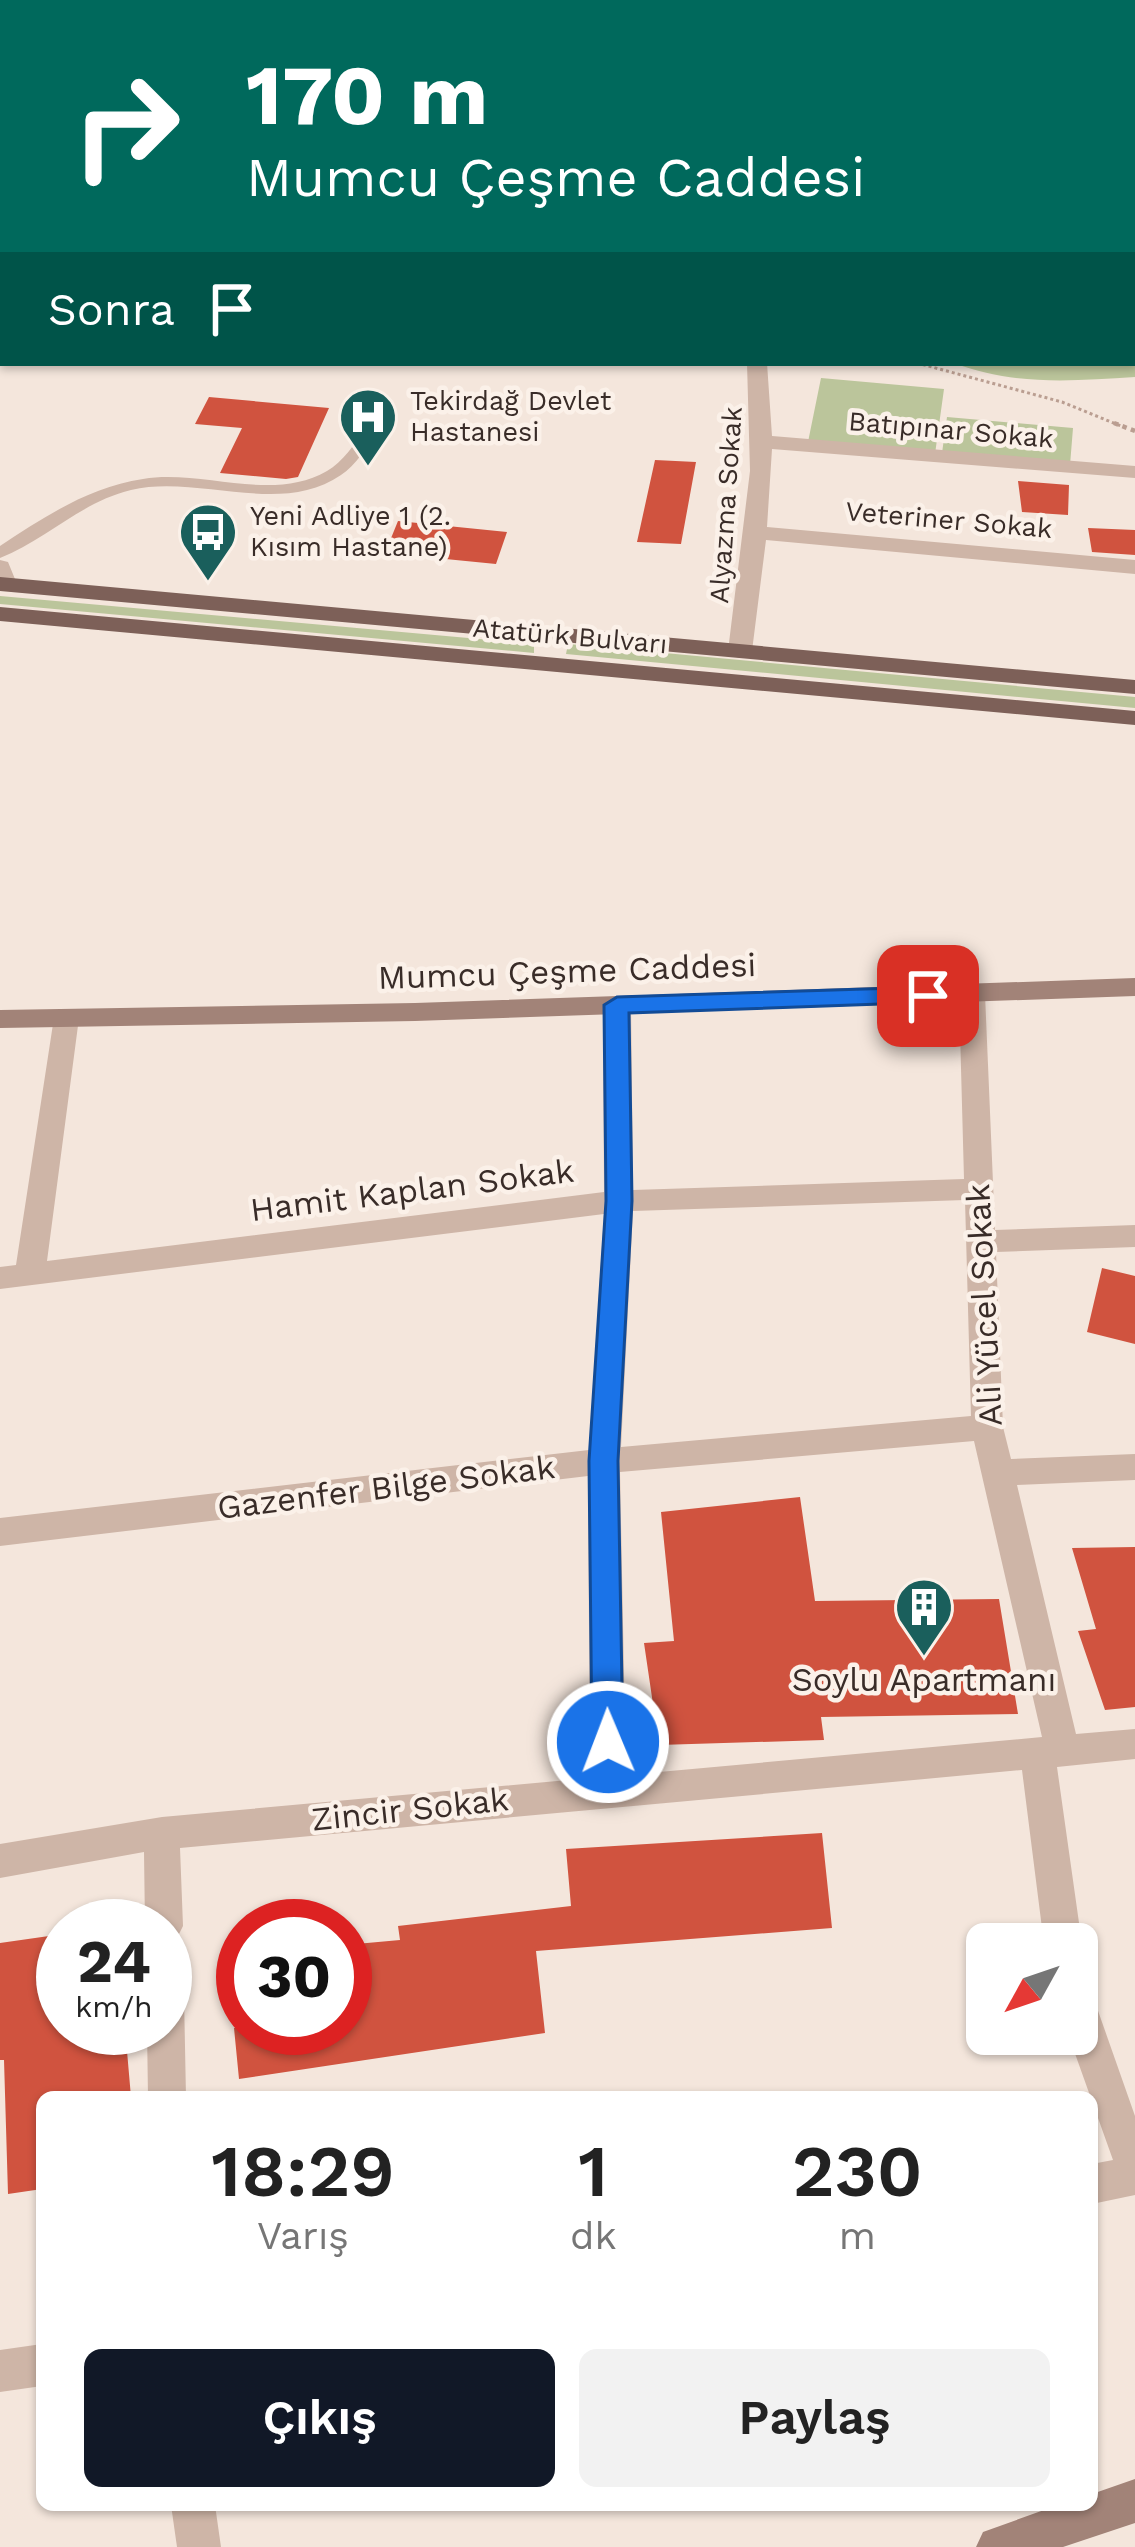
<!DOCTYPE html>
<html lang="tr">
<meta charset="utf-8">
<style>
:root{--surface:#fff;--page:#f2f2f2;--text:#222;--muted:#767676;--accent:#111827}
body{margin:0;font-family:"Work Sans",sans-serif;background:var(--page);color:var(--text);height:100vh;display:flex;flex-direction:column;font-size:45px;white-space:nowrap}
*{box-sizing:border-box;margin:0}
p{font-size:39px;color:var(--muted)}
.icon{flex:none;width:66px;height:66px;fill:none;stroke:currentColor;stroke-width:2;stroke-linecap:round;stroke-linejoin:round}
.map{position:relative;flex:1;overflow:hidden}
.details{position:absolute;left:36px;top:2091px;width:1062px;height:420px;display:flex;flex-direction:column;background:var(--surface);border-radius:18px;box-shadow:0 3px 9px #0004}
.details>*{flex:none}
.hud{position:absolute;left:0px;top:0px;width:1137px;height:366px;box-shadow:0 3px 9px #0004;background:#00695c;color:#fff;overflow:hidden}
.needle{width:78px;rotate:230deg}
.buttons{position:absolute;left:966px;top:1923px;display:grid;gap:24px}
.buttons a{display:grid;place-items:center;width:132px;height:132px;border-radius:18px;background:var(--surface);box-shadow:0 3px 9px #0004;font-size:60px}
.speed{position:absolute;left:36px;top:1899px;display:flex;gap:24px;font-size:60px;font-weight:700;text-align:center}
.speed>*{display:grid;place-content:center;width:156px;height:156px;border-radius:50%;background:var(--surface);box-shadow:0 3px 9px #0004;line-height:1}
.speed small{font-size:30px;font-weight:400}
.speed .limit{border:18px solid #d22;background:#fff;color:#111}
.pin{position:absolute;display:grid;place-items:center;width:102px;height:102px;color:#fff;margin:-51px;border-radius:24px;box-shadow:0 6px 18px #0006}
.me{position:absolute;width:132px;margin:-66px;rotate:359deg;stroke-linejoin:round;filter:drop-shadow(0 0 9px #0008)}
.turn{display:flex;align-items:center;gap:42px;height:252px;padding:0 48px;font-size:54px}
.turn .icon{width:156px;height:156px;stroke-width:2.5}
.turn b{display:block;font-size:84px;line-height:102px}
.then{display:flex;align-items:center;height:114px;padding:0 48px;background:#0003;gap:24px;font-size:45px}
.eta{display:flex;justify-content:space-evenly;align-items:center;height:204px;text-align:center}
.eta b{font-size:72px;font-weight:600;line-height:84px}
.action{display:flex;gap:24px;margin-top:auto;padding:24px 48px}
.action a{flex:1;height:138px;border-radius:18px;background:var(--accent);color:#fff;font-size:48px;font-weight:600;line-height:138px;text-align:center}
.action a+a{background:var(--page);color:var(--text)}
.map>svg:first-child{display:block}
.green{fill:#bbc59b}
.building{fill:#d0533f}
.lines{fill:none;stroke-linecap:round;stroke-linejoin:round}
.path-far1{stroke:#ba9e91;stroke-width:3;stroke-dasharray:3 3;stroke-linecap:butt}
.path{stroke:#ba9e91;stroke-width:4.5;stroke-dasharray:4.5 4.5;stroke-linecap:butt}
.lane{fill:#ceb5a7;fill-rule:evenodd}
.street{fill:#ceb5a7;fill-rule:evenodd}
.secondary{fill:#a28378;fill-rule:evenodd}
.primary{fill:#7d6058;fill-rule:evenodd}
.route{fill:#1a73e8;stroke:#114b97;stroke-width:3}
.labels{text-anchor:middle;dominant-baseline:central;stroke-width:9;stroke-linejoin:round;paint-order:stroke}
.far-poi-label{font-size:27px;fill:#392c28;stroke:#fbf1e9;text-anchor:start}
.far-street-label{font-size:27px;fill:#392c28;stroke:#fbf1e9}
.street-label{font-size:33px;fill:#392c28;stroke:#fbf1e9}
.poi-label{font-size:33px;fill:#392c28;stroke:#fbf1e9}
</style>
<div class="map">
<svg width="1135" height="2547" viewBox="0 0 1135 2547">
<rect width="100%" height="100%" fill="#f4e6dc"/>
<path class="green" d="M1135,157V377C1071,381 1015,386 954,363H1134Z
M821,378L944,389L935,454L808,442Z
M947,417L1073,428L1070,465L942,453Z
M0,596L534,644V653L0,604Z
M568,644L1135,697V708L566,654Z"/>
<path class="building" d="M209,397L329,408L298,477L286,479L220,473L242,428L195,424Z
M655,460L696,462L681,544L637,542Z
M1018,481L1069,485L1068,515L1022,512Z
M398,521L507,532L496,564L385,553Z
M1088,528L1135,530V555L1092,552Z
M1102,1268L1135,1276V1344L1087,1332Z
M800,1497L815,1601L999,1599L1018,1714L821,1717L824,1740L659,1745L644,1643L674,1641L661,1512Z
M1135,1547V1707L1105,1710L1078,1631L1096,1629L1072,1548Z
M822,1833L832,1928L536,1951L545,2033L239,2079L234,2028H345V1945L400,1940L398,1926L571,1906L566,1849Z
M63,1934V2028H125L131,2097H42V2189L8,2194L4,2060H0V1943Z"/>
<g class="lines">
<path class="path-far1" d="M917,363L1062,402L1121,426"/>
<path class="path" d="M1114,423L1135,431"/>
<path class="lane" d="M681,0H693L694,3H682Z
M370,429L377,433C367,447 356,465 341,475C280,517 198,474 131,490C81,502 46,540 0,558V546C44,517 89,487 143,479C202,469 272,503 327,471C343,462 354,444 365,430Z"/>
<path class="street" d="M0,240L3,241L0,273Z
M747,363H767L772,436L1135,466V478L772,449L767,527L1135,560V574L766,540L752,651L740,658L732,656L728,651L750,471Z
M0,560L8,562L17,584L14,589H0Z
M972,985L985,994L995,1230L1135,1225V1247L996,1252L1003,1427L1011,1459L1135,1454V1480L1017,1485L1076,1734L1135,1729V1759L1057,1767L1082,1944L1077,1954V1944H1044L1022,1770L180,1848L183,1926L177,1938L165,1943V1926H145L144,1852L0,1878V1844L162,1817L590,1778L588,1476L0,1546V1518L589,1450L604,1214L0,1289V1267L16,1265L55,1011H75L79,1018L47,1261L604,1192L603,1005L617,996L631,1005L633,1190L964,1179L959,994ZM965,1200L971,1416L621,1447L633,1211ZM974,1441L1042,1737L626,1775L620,1472Z
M165,1978L178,1983L184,1996L186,2097H148L147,2028H165Z
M1077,1983L1090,1988L1135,2116V2195L1092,2204V2164L1113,2160L1068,2034H1077Z
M42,2344V2386L0,2392V2350Z
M171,2505H215L221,2547H177Z"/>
<path class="secondary" d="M1134,137H1135V147H1134Z
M0,198H3V210H0Z
M1135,978V996L415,1021L0,1028V1010L415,1003Z
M1135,2479V2523L1063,2547H976L983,2532L1058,2505H1092V2494Z"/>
<path class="primary" d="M0,577L1135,680V694L0,591Z
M0,607L1135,711V725L0,621Z"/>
</g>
<path class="route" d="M928,987L936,990L940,996L936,1002L629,1013L632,1201L618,1461L623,1742L619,1752L608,1756L596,1752L592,1742L589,1461L606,1201L604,1005L617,997Z"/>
<defs>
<g id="hospital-pin" transform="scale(3)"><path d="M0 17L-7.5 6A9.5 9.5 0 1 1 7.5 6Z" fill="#1a5f5c" stroke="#fbf1e9"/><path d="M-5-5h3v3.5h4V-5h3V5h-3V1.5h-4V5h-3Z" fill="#fff"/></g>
<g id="bus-pin" transform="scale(3)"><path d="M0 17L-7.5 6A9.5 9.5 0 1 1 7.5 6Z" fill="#1a5f5c" stroke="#fbf1e9"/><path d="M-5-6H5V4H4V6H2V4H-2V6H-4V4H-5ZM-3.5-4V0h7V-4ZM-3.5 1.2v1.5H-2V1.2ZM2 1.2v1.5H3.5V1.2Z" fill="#fff"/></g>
<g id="building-pin" transform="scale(3)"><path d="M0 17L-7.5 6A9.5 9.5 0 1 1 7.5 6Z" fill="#1a5f5c" stroke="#fbf1e9"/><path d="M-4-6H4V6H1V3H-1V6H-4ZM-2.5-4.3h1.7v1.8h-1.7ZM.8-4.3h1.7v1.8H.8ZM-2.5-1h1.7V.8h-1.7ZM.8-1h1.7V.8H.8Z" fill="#fff"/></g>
</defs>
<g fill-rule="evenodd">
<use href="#hospital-pin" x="368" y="417"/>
<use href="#bus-pin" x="208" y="532"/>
<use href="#building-pin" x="924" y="1607"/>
</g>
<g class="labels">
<g class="far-poi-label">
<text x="410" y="401">Tekirdağ Devlet<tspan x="410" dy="31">Hastanesi</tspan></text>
<text x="250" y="516">Yeni Adliye 1 (2.<tspan x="250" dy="31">Kısım Hastane)</tspan></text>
</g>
<g class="far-street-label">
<text transform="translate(951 430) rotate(5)">Batıpınar Sokak</text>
<text transform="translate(726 505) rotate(-86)">Alyazma Sokak</text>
<text transform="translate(949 520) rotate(5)">Veteriner Sokak</text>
<text transform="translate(570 636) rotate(5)">Atatürk Bulvarı</text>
</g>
<g class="street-label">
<text transform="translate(567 971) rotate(-2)">Mumcu Çeşme Caddesi</text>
<text transform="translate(412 1190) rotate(-7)">Hamit Kaplan Sokak</text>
<text transform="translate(984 1305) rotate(-93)">Ali Yücel Sokak</text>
<text transform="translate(386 1487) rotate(-7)">Gazenfer Bilge Sokak</text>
<text transform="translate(410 1809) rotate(-6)">Zincir Sokak</text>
</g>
<g class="poi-label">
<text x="924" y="1679">Soylu Apartmanı</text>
</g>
</g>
</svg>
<div class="buttons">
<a><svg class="needle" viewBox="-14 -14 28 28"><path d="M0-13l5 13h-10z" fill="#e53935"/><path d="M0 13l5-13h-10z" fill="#767676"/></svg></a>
</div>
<div class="speed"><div>24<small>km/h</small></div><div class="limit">30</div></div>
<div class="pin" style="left:928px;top:996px;background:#d93025"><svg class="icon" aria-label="arrive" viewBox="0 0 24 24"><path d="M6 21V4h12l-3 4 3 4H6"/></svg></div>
<svg class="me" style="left:608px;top:1742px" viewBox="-20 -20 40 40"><circle r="17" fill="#1a73e8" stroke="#fff" stroke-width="3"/><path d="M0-11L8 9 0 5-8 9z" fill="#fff"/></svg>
<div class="hud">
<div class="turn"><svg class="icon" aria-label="right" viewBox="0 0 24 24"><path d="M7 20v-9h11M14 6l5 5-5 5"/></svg><div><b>170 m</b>Mumcu Çeşme Caddesi</div></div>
<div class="then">Sonra<svg class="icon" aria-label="arrive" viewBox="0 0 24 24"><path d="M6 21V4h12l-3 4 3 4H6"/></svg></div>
</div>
<section class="details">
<div class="eta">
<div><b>18:29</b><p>Varış</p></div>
<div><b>1</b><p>dk</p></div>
<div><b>230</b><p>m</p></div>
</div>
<div class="action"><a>Çıkış</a><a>Paylaş</a></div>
</section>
</div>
